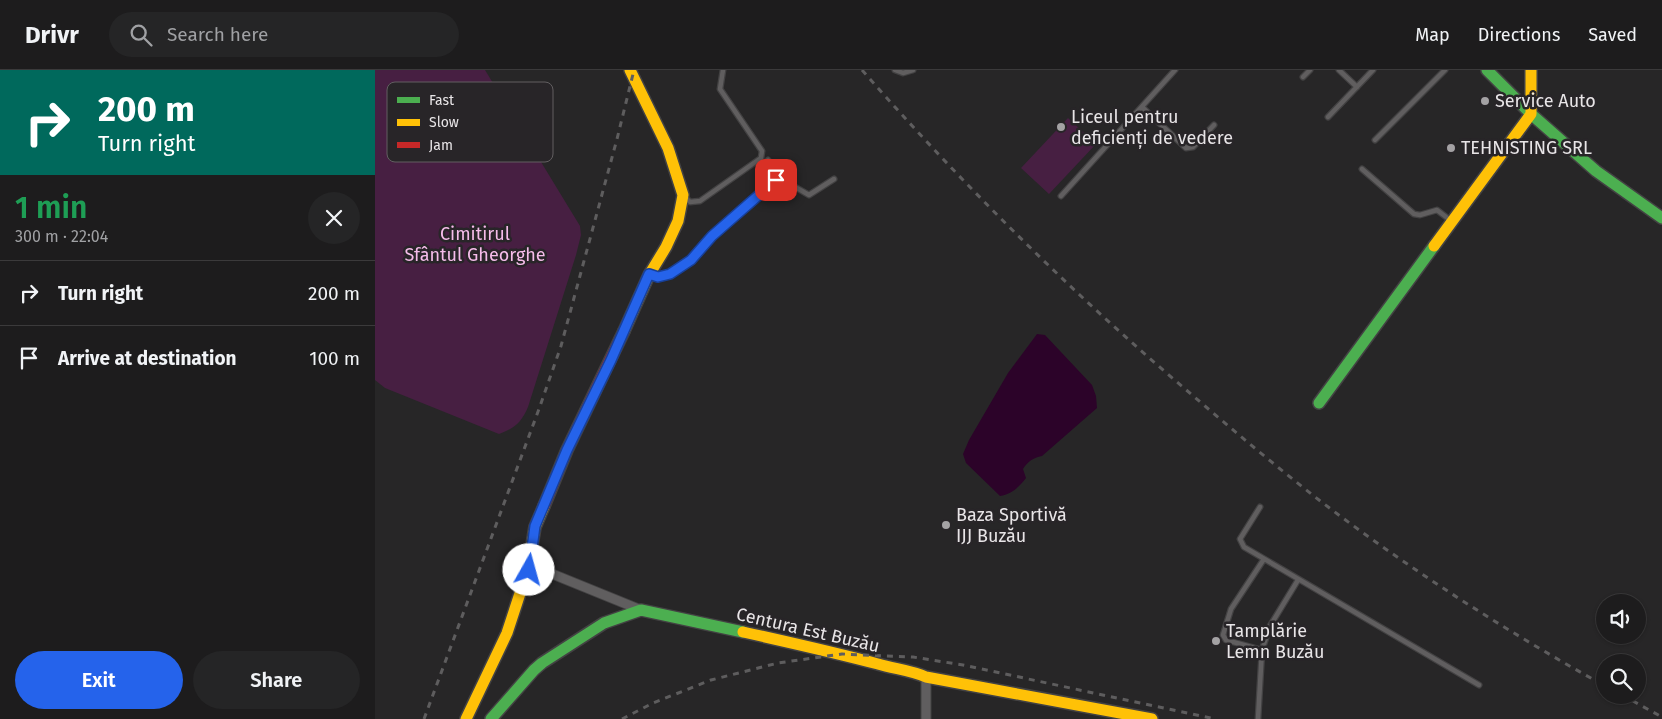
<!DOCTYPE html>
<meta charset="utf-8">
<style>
:root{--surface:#1d1c1d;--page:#252526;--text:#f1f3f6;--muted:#a0a1a4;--line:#3b3a3b;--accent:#2563eb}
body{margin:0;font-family:"Fira Sans",sans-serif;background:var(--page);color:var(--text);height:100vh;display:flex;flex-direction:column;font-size:19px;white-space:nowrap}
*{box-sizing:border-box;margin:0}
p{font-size:16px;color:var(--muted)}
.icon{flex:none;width:28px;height:28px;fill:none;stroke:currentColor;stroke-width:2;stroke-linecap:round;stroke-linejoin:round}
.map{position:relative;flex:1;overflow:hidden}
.sheet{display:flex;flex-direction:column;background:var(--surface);width:375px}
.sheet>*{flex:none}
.top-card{background:#00695c;color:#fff;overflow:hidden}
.buttons{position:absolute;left:1221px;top:524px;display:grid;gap:10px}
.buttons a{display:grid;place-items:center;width:50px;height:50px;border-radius:50%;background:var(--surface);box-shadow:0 1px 4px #0004,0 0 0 1px var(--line);font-size:25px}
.pin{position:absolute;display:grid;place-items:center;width:42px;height:42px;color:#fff;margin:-21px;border-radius:10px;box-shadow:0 2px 8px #0006}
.me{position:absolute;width:55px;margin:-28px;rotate:7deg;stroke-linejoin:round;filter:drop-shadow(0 0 4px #0008)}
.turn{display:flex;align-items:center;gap:18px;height:105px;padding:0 15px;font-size:22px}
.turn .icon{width:65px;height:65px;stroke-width:2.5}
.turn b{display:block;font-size:35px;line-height:42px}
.round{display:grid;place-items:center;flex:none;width:52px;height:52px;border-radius:26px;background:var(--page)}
.summary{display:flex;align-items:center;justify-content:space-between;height:85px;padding:0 15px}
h1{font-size:30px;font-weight:600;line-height:38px;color:#1e9e55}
.button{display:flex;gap:10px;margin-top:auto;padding:10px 15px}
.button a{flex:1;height:58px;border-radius:30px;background:var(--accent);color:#fff;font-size:20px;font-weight:600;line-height:58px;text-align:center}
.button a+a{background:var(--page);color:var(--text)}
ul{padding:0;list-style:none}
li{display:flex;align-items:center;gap:15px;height:65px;padding:0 15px;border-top:1px solid var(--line)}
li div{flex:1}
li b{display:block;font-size:19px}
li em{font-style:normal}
header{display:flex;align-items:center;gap:30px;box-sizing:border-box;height:70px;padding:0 25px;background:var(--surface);border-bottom:1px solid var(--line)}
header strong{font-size:24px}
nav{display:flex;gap:28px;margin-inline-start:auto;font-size:18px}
.search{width:350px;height:45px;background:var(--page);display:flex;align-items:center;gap:12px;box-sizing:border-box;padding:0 18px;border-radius:28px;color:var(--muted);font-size:19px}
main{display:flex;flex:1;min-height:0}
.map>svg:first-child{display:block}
.green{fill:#471f42}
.water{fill:#2c0329}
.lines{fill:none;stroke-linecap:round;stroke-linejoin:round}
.lane-casing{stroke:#434243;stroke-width:7}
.street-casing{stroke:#434243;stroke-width:11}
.fast-casing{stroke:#434243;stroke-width:14}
.slow-casing{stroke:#434243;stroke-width:14}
.jam-casing{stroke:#434243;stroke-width:14}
.lane{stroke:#605e5f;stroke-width:4.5}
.street{stroke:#605e5f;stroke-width:9}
.fast{stroke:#4caf50;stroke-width:11}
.slow{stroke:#ffc107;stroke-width:11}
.jam{stroke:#c62828;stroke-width:11}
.rail{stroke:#5e5d5e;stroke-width:3;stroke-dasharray:6 6;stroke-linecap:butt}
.route-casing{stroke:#184099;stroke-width:12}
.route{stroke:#2563eb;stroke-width:9}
.poi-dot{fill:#a4a2a4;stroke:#282528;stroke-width:2}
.labels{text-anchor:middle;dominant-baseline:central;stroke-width:5;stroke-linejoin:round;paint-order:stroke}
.poi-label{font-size:18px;fill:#e8e5e7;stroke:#282528;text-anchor:start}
.park-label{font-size:18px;fill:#f5bcea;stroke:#282528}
.street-label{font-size:18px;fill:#e8e5e7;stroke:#282528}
.key{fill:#282528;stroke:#625f61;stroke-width:1}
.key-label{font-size:14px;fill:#e8e5e7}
</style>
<header>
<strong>Drivr</strong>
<div class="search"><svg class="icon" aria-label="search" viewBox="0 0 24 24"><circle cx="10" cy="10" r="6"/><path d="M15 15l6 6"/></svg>Search here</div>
<nav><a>Map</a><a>Directions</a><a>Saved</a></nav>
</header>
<main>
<section class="sheet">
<div class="top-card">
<div class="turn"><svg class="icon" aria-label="right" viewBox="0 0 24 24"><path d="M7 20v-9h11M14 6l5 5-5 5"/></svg><div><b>200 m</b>Turn right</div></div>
</div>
<div class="summary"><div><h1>1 min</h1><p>300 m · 22:04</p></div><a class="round"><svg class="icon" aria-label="close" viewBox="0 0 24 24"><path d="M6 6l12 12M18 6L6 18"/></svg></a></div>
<ul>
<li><svg class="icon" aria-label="right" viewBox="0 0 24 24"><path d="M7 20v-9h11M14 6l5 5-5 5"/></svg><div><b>Turn right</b></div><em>200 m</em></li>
<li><svg class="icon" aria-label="arrive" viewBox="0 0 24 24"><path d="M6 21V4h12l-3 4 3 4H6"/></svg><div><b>Arrive at destination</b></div><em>100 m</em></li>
</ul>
<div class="button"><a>Exit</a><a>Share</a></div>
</section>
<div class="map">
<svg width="1287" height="649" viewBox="0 0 1287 649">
<rect width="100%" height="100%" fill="#272627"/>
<path class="green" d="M0,0H110L205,156L206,165L201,185L153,337C146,353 140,358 124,364L10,318L0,310Z
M693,48L721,74L674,124L646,98Z"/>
<path class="water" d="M662,264L670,265L717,315L721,326L722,338L667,386C658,388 653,391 648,399L651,408C643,418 637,424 625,426L591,393L588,384L594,370L633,303Z"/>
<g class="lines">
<g class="lane-casing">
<path id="lane" d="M520,0L528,3L538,0
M964,0L982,17
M928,7L935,0
M767,37L811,78L818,77L839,55
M953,47L998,0
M1000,70L1070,0
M393,90L408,110L434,125L459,109
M987,99L1039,144L1045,145L1062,140L1075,150
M686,126L800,0
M311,128L315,132L325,131L386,88L387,81L345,19L348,0
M275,205L283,207L295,204L316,190L337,166L401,110H408
M885,437L865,469L869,477L1104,615
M887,580L851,570L848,565L856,539L889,489
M883,649L887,580L895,556L923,510"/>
</g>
<g class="street-casing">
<path id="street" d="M153,499L170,501L266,540
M551,649V607"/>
</g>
<g class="fast-casing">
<path id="fast" d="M1112,0L1156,44L1221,101L1287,148
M944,333L1059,176
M116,649L159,600L167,593L229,553L266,540L368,562"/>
</g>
<g class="slow-casing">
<path id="slow" d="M1059,176L1156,44V0
M249,261L274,205L291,177L303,151L308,125L293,78L255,0
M368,562C413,572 458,582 503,594C519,599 535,600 551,607L777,649
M91,649L132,563L153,499L160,457L169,436"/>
</g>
<g class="jam-casing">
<path id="jam" d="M169,436L192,380L249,261"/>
</g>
<use href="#lane" class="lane"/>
<use href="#street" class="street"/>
<use href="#fast" class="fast"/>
<use href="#slow" class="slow"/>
<use href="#jam" class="jam"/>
<path class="rail" d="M487,0C587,114 694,220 809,318C853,356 898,394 944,430C1034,499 1131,561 1230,616
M1247,625L1287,647
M49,649L164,339L186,276L242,69L259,0
M247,649L278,633L336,610L403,593L467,584L538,587L588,595L840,649"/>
</g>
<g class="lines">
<g class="route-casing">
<path id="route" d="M154,500L160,456L192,380L236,290L274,204L283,207L295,204L316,190L337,166L401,110"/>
</g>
<use href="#route" class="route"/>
</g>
<g class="poi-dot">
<circle cx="1110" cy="31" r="5"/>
<circle cx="686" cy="57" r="5"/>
<circle cx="1076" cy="78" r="5"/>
<circle cx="571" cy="455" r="5"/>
<circle cx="841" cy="571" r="5"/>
</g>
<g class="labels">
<g class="poi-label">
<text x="1120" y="31">Service Auto</text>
<text x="696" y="47">Liceul pentru<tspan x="696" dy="21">deficienți de vedere</tspan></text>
<text x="1086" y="78">TEHNISTING SRL</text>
<text x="581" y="445">Baza Sportivă<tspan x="581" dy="21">IJJ Buzău</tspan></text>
<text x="851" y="561">Tamplărie<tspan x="851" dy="21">Lemn Buzău</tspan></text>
</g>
<g class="park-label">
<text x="100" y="164">Cimitirul<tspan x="100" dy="21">Sfântul Gheorghe</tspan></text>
</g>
<g class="street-label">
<text transform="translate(433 560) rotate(13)">Centura Est Buzău</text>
</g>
</g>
<rect x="12" y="12" width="166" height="80" rx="8" class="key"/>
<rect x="22" y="27" width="23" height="6" fill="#4caf50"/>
<rect x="22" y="49" width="23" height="7" fill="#ffc107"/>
<rect x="22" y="72" width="23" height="6" fill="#c62828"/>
<g class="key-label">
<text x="54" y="35">Fast</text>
<text x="54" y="57">Slow</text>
<text x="54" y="80">Jam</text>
</g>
</svg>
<div class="buttons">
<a><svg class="icon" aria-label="sound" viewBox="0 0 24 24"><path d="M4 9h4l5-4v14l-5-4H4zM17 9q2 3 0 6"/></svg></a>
<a><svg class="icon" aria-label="search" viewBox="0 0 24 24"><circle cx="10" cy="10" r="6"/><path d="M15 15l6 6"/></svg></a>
</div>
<div class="pin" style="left:401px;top:110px;background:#d93025"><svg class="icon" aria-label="arrive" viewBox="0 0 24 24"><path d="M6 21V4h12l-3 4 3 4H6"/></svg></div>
<svg class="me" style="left:154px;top:500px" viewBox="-20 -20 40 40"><circle r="19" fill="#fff"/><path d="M0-13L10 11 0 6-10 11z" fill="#2563eb"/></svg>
</div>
</main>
